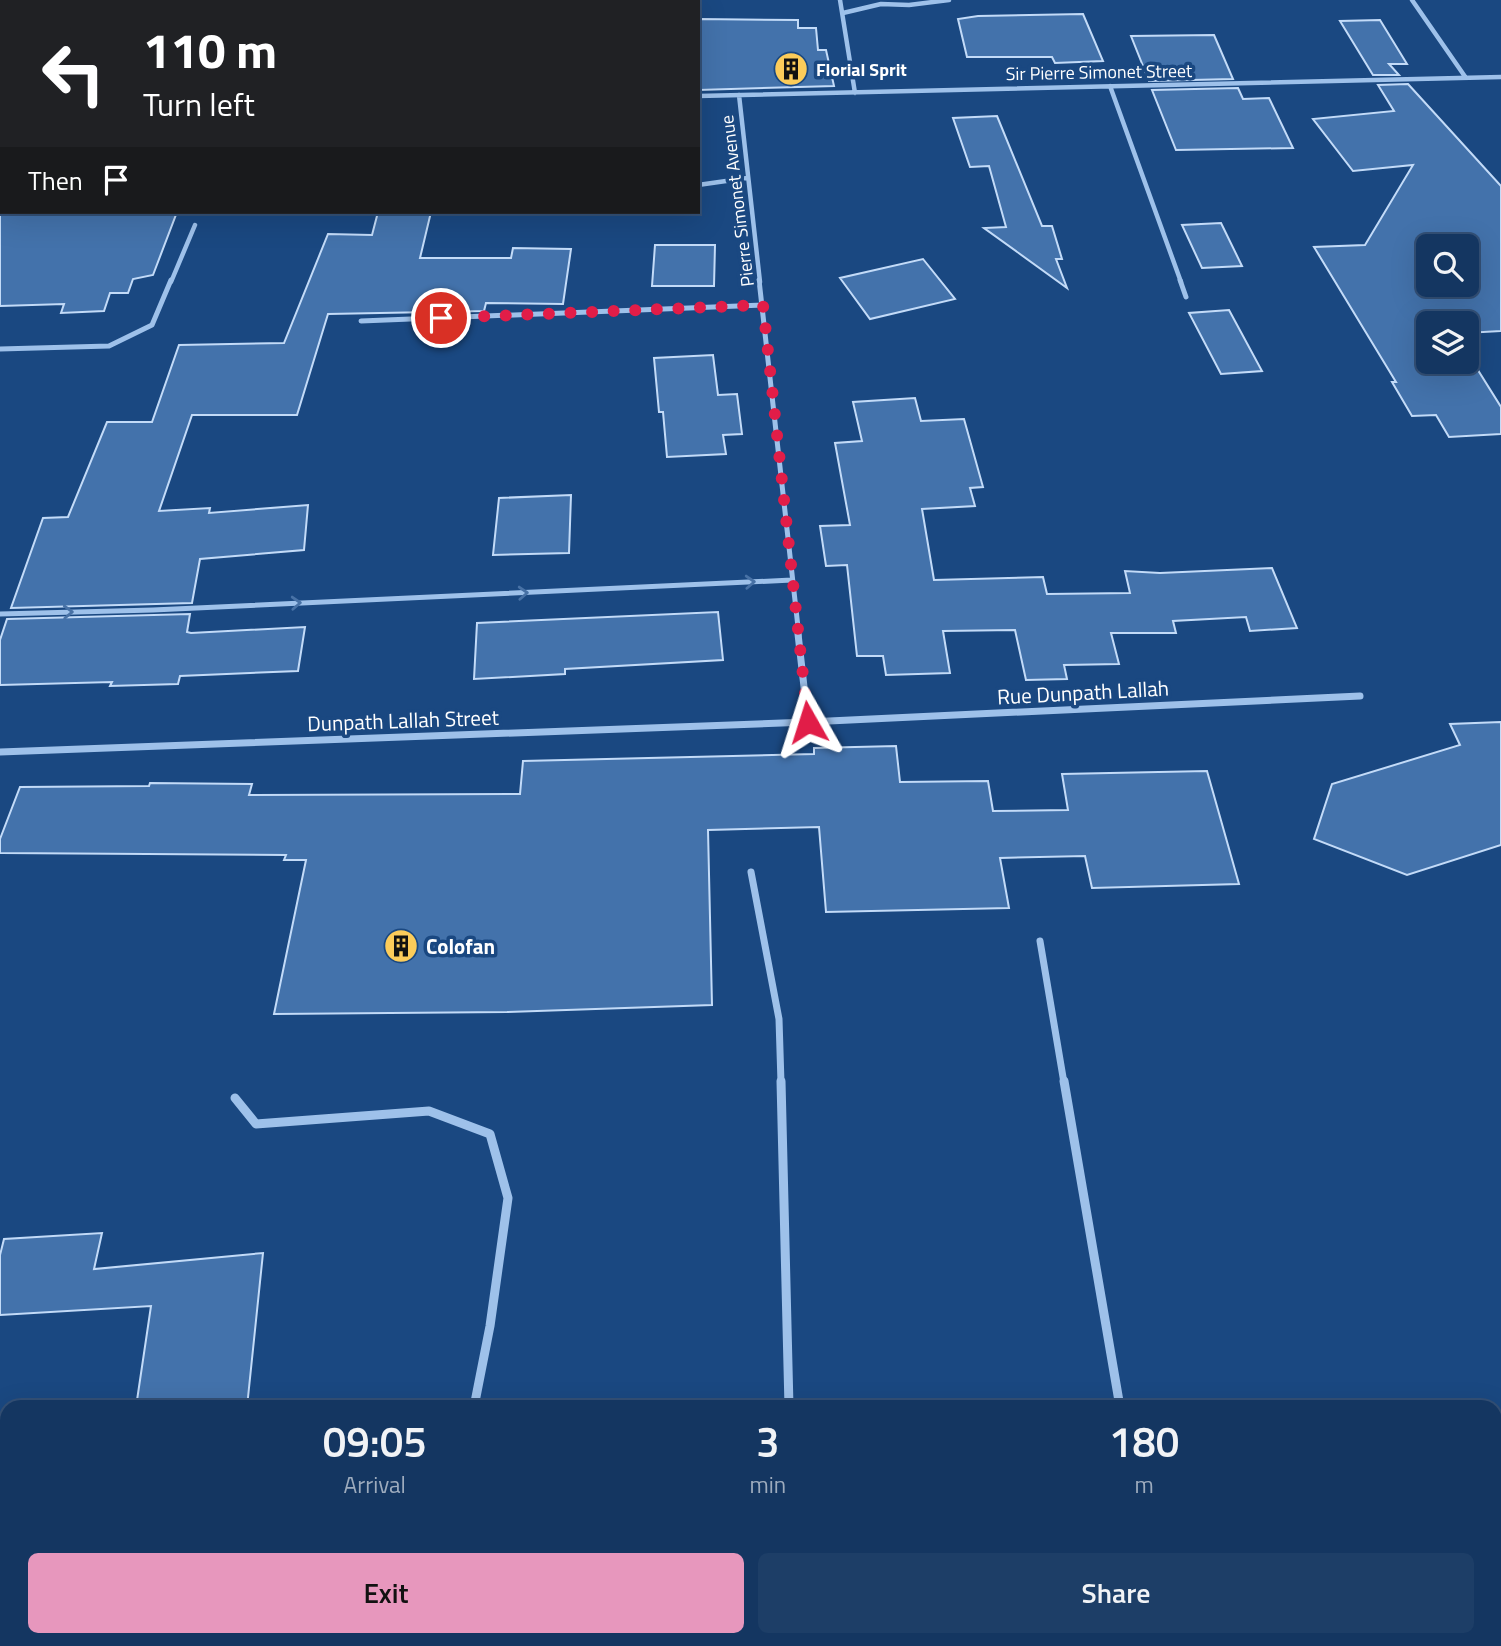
<!DOCTYPE html>
<style>
:root{--surface:#143661;--page:#1d3e67;--text:#f1f3f6;--muted:#9dabbd;--line:#335076;--accent:#e797bd}
body{margin:0;font-family:"Titillium Web",sans-serif;background:var(--page);color:var(--text);height:100vh;display:flex;flex-direction:column;font-size:26px;white-space:nowrap}
*{box-sizing:border-box;margin:0}
p{font-size:23px;color:var(--muted)}
.icon{flex:none;width:38px;height:38px;fill:none;stroke:currentColor;stroke-width:2;stroke-linecap:round;stroke-linejoin:round}
.map{position:relative;flex:1;overflow:hidden}
.panel{position:absolute;left:0px;top:1400px;width:1502px;height:247px;display:flex;flex-direction:column;background:var(--surface);border-radius:21px 21px 0 0;box-shadow:0 7px 28px #0002,0 0 0 2px var(--line)}
.panel>*{flex:none}
.top-card{position:absolute;left:0px;top:0px;width:700px;height:214px;box-shadow:0 7px 28px #0002,0 0 0 2px var(--line);background:#202124;color:#fff;overflow:hidden}
.tools{position:absolute;left:1416px;top:234px;display:grid;gap:14px}
.tools a{display:grid;place-items:center;width:63px;height:63px;border-radius:10px;background:var(--surface);box-shadow:0 7px 28px #0002,0 0 0 2px var(--line);font-size:35px}
.pin{position:absolute;display:grid;place-items:center;width:60px;height:60px;color:#fff;margin:-30px;border:4px solid #fff;border-radius:50%;box-shadow:0 2px 7px #0007}
.me{position:absolute;width:77px;margin:-38px;rotate:354deg;stroke-linejoin:round;filter:drop-shadow(0 0 5px #0008)}
.turn{display:flex;align-items:center;gap:24px;height:147px;padding:0 28px;font-size:32px}
.turn .icon{width:91px;height:91px;stroke-width:2.5}
.turn b{display:block;font-size:49px;line-height:60px}
.then{display:flex;align-items:center;height:66px;padding:0 28px;background:#0003;gap:14px;font-size:26px}
.eta{display:flex;justify-content:space-evenly;align-items:center;height:119px;text-align:center}
.eta b{font-size:42px;font-weight:600;line-height:49px}
.cta{display:flex;gap:14px;margin-top:auto;padding:14px 28px}
.cta a{flex:1;height:80px;border-radius:10px;background:var(--accent);color:#111;font-size:28px;font-weight:600;line-height:80px;text-align:center}
.cta a+a{background:var(--page);color:var(--text)}
.map>svg:first-child{display:block}
.building{fill:#4372ab;stroke:#c3dbf8;stroke-width:2;fill-rule:evenodd}
.lines{fill:none;stroke-linecap:round;stroke-linejoin:round}
.street-far3{stroke:#9ec1ea;stroke-width:4.5}
.street-far2{stroke:#9ec1ea;stroke-width:5}
.street-far1{stroke:#9ec1ea;stroke-width:7}
.street{stroke:#9ec1ea;stroke-width:9}
.oneway{stroke:#4872a6}
.route{stroke:#e11d48;stroke-width:12;stroke-dasharray:0 21.6}
.labels{text-anchor:middle;dominant-baseline:central;stroke-width:7;stroke-linejoin:round;paint-order:stroke}
.far-poi-label{font-size:18px;font-weight:bold;fill:#fff;stroke:#1a4881;text-anchor:start}
.far-street-label{font-size:18px;fill:#fff;stroke:#1a4881}
.street-label{font-size:21px;fill:#fff;stroke:#1a4881}
.poi-label{font-size:21px;font-weight:bold;fill:#fff;stroke:#1a4881;text-anchor:start}
</style>
<div class="map">
<svg width="1501" height="1646" viewBox="0 0 1501 1646">
<rect width="100%" height="100%" fill="#1a4881"/>
<path class="building" d="M1083,14L1103,61L1055,63L1052,57H967L958,19L978,16Z
M698,19L798,20V28H816L818,50H826L834,86L698,90Z
M1380,20L1407,64H1389L1399,75H1373L1340,21Z
M1214,35L1233,79L1149,81L1131,36Z
M1408,84L1501,186V331L1466,333V324H1428V362H1466V351L1501,407V434L1449,437L1436,415L1412,416L1392,382H1396L1314,247L1365,245L1413,165L1353,171L1313,119L1394,111L1378,85ZM1428,247H1466V285H1428Z
M1238,88L1243,99L1269,98L1293,148L1176,150L1152,90Z
M997,116L1042,226H1052L1062,259H1056L1067,288L984,228L1006,227L989,166L970,167L953,118Z
M0,212H177L153,275L133,279L128,293H110L104,311L61,313L64,304L0,306Z
M378,212H431L420,258H511L513,248L571,249L563,304L486,303L484,311L328,314L297,415H192L159,511L210,508L209,513L308,505L304,550L200,559L192,603L11,608L43,518L68,517L107,422H152L179,345L284,343L328,234L372,235Z
M1221,223L1242,266L1202,268L1182,225Z
M655,245H715L714,286H652Z
M923,259L955,299L870,319L840,278Z
M1229,310L1262,371L1221,374L1189,313Z
M713,355L718,395L737,394L742,434L723,435L726,454L667,457L663,412H659L654,358Z
M915,398L921,421L964,419L983,487L970,488L975,506L922,509L934,580L1043,577L1047,594L1130,593L1125,571L1160,573L1272,568L1297,628L1250,631L1246,617L1173,621L1176,633H1111L1119,664L1064,665L1067,679L1026,680L1015,630L943,631L950,673L886,675L883,656H857L847,565L826,566L820,526L850,525L835,443L862,441L853,402Z
M571,495L569,553L493,555L499,498Z
M718,612L723,660L565,669V674L474,679L477,623Z
M190,614L187,632L191,633L305,627L298,671L180,676L178,684L110,686L112,682L0,685V640L7,619Z
M1501,722V845L1407,875L1314,839L1332,784L1460,745L1450,724Z
M896,746L900,782L988,781L993,811L1068,810L1062,774L1207,771L1239,884L1092,888L1085,856L1000,858L1009,908L826,912L819,827L708,830L712,1005L507,1012L274,1014L306,860H284L286,855L0,853V839L20,787L149,786L150,783L252,784L249,795L520,794L523,761L814,754V748Z
M102,1233L94,1269L263,1253L247,1407H136L151,1306L0,1315V1255L4,1239Z"/>
<g class="lines">
<path class="street-far3" d="M840,0L855,93
M1412,0L1466,78
M843,13L881,4L909,5L949,0
M1110,86L1181,282
M739,95L760,282
M698,96L1501,77
M698,185L747,178
M171,282L195,225"/>
<path class="street-far2" d="M759,280L799,636
M1180,280L1186,297
M361,321L763,305
M0,349L109,346L152,325L171,280
M0,614L153,610L792,580"/>
<path class="street-far1" d="M798,634L808,722
M0,752L808,722L1360,696
M751,872L779,1019L781,1083
M1040,941L1064,1083"/>
<path class="street" d="M781,1081L789,1407
M1064,1081L1120,1407
M235,1098L256,1124L429,1111L490,1134L508,1198L490,1326L474,1407
M1494,1556H1501
M0,1569H7"/>
</g>
<defs><path id="oneway-chevron" d="M-2-3.5L2.5 0L-2 3.5" fill="none" stroke-width="1.6" stroke-linecap="round" stroke-linejoin="round" transform="scale(1.75)"/></defs>
<g class="oneway">
<use href="#oneway-chevron" transform="translate(750 582) rotate(-3)"/>
<use href="#oneway-chevron" transform="translate(523 593) rotate(-3)"/>
<use href="#oneway-chevron" transform="translate(296 603) rotate(-3)"/>
<use href="#oneway-chevron" transform="translate(68 612) rotate(-2)"/>
</g>
<g class="lines">
<path class="route" d="M441,318L763,305L808,722"/>
</g>
<defs>
<g id="building-disc" transform="scale(1.75)"><circle r="9.5" fill="#fccc5a" stroke="#1a4881"/><path d="M-4-6H4V6H1V3H-1V6H-4ZM-2.5-4.3h1.7v1.8h-1.7ZM.8-4.3h1.7v1.8H.8ZM-2.5-1h1.7V.8h-1.7ZM.8-1h1.7V.8H.8Z" fill="#111"/></g>
</defs>
<g fill-rule="evenodd">
<use href="#building-disc" x="791" y="69"/>
<use href="#building-disc" x="401" y="946"/>
</g>
<g class="labels">
<g class="far-poi-label">
<text x="816" y="69">Florial Sprit</text>
</g>
<g class="far-street-label">
<text transform="translate(1099 72) rotate(-1)">Sir Pierre Simonet Street</text>
<text transform="translate(737 201) rotate(-97)">Pierre Simonet Avenue</text>
</g>
<g class="street-label">
<text transform="translate(1083 692) rotate(-3)">Rue Dunpath Lallah</text>
<text transform="translate(403 720) rotate(-2)">Dunpath Lallah Street</text>
</g>
<g class="poi-label">
<text x="426" y="946">Colofan</text>
</g>
</g>
</svg>
<div class="tools">
<a><svg class="icon" aria-label="search" viewBox="0 0 24 24"><circle cx="10" cy="10" r="6"/><path d="M15 15l6 6"/></svg></a>
<a><svg class="icon" aria-label="layers" viewBox="0 0 24 24"><path d="M12 4l9 5-9 5-9-5zM3 14l9 5 9-5"/></svg></a>
</div>
<div class="pin" style="left:441px;top:318px;background:#d93025"><svg class="icon" aria-label="arrive" viewBox="0 0 24 24"><path d="M6 21V4h12l-3 4 3 4H6"/></svg></div>
<svg class="me" style="left:808px;top:722px" viewBox="-20 -20 40 40"><path d="M0-17L14 15 0 8-14 15z" fill="#e11d48" stroke="#fff" stroke-width="4"/></svg>
<div class="top-card">
<div class="turn"><svg class="icon" aria-label="left" viewBox="0 0 24 24"><path d="M17 20v-9H6M10 6l-5 5 5 5"/></svg><div><b>110 m</b>Turn left</div></div>
<div class="then">Then<svg class="icon" aria-label="arrive" viewBox="0 0 24 24"><path d="M6 21V4h12l-3 4 3 4H6"/></svg></div>
</div>
<section class="panel">
<div class="eta">
<div><b>09:05</b><p>Arrival</p></div>
<div><b>3</b><p>min</p></div>
<div><b>180</b><p>m</p></div>
</div>
<div class="cta"><a>Exit</a><a>Share</a></div>
</section>
</div>
